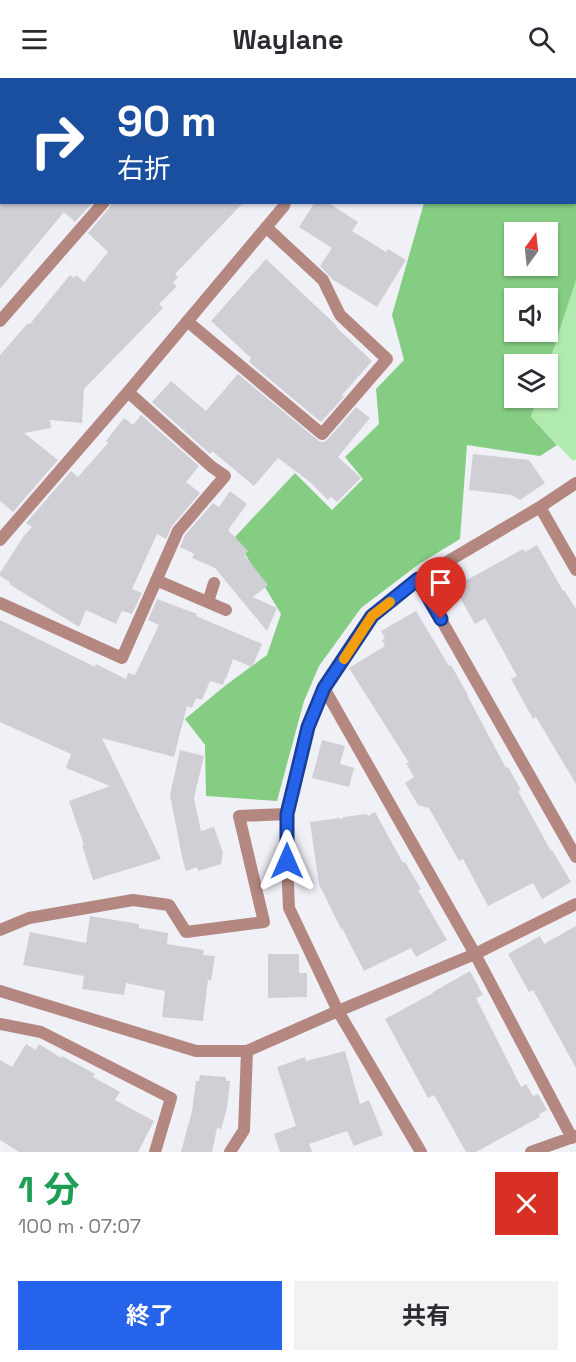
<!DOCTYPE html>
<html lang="ja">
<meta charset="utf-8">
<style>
:root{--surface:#fff;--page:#f2f2f3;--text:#2b2b33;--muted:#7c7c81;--accent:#2563eb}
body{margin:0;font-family:"Space Grotesk","Noto Sans JP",sans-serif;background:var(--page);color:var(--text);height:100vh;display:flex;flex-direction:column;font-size:22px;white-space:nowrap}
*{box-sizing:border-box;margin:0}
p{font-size:20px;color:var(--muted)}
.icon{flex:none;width:33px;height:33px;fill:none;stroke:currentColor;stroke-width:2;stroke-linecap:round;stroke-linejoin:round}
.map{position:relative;height:1074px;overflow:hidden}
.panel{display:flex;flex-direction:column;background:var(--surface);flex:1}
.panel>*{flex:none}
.hud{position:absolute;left:0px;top:0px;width:576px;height:126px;box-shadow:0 2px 4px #0004;background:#1a4fa0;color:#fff;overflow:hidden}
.needle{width:39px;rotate:15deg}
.fabs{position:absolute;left:504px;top:144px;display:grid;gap:12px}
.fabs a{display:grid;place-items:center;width:54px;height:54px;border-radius:0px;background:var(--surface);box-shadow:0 2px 4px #0004;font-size:30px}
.pin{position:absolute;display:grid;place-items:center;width:51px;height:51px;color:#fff;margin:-62px -26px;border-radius:50% 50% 50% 0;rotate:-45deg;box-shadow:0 0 6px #0007}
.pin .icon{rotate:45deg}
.me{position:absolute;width:66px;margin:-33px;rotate:0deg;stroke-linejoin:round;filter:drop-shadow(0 0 4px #0008)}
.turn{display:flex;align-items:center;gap:21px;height:126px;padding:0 18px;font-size:27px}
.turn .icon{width:78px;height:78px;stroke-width:2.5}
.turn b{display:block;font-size:42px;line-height:51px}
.round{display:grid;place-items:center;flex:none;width:63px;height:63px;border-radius:0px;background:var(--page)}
.summary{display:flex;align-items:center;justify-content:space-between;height:102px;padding:0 18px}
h1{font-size:36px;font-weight:700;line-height:45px;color:#1e9e55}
.button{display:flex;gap:12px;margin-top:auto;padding:12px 18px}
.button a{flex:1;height:69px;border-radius:0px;background:var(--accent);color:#fff;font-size:24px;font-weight:700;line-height:69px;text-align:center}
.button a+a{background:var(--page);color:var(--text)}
header{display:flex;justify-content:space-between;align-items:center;height:78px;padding:0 18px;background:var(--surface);font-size:27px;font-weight:700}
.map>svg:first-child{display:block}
.green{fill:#b1eaae}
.forest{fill:#86cd84;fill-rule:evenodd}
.building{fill:#d0cfd6}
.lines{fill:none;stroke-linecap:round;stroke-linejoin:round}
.minor{stroke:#b48880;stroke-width:12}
.route-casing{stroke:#184099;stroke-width:15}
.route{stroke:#2563eb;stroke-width:10}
.slow{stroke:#f59e0b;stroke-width:10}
</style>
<header><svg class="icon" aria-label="menu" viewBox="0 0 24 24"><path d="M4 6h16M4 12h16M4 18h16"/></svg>Waylane<svg class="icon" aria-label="search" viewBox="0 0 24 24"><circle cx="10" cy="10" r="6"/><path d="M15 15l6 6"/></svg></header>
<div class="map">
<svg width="576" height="1074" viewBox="0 0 576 1074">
<rect width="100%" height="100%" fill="#f0f0f7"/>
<path class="green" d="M576,202V381L573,383L531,339L537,320H548V288Z"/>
<path class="forest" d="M414,0H576V202L548,288V286H514V320H537L531,339L557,367L540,378L467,367L460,461L419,486L361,530L319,588L304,623L277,723L206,718L205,667L185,641L226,607L267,577L281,536L235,459L295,395L332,432L363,401L345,379L379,346L376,311L404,282L392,237L424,125L574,124V2H414ZM514,154H548V188H514ZM514,220H548V254H514Z"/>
<path class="building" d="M0,124H93L75,144L64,134L0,211Z
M112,124H244L175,196L178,199L173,205L177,208L159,226L163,230L84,311L82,345L50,342L51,350L24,355L58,382L13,434L0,423V277L28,245L30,246L70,197L74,200L76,197L84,204L108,174L88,155L110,129Z
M315,124H327L358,144L352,153L386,174L388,171L406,182L377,229L332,201L320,188L332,170L299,149Z
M266,181L337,248L336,249L372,283L342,317L344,319L321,344L249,284L251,280L211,243Z
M238,296L320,364H324L328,361L356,329L370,340L338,379L361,400L337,424L331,419L328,422L310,404L278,380L254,408L212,373L210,376L152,324L171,303L206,333Z
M141,337L199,388L186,404L200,415L172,448L166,461L157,456L132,511L142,515L132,536L122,533L116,546L86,532L79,549L9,506L10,504L0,498V495L23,459L32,449L26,445L71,393L78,399L79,398L108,365L106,363L124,340L133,347Z
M473,376L529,382L545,405L520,422L512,417L469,412Z
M230,413L247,426L228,452L248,473L244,477L268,507L253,519L277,530L267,553L215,490L192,480L194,476L180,469L185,457L213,425L219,429Z
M537,467L563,513L564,512L576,531V706L536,639L533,641L511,601L517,598L485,540L475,546L454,509L523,471L525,474Z
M157,521L197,536L196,538L262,566L252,589L233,581L226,601H225L223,607L210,603L202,622L196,620L192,630L187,628L174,679L102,660L161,781L93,802L82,767H84L69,723L110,708L66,690L71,676L0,644V542L95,589L96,586L126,601L128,595L135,597L159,547L148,542Z
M416,533L449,588L451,587L468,617H467L506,690L508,689L521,712L518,713L551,773L552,772L571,804L542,821L533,805L488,828L463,781L459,783L429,730L418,727L405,705L414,699L406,685H409L349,590L385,568L382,562L385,560L381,553Z
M322,662L345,668L340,686L354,690L349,709L312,700Z
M180,672L204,678L194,720L201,753L214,749L223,775L221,786L198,793L197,789L186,793L182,779L170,717Z
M375,734L403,785L405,784L421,811L418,812L447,862L416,879L411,870L364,893L342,850L341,851L319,806L310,744L340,740V742L344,739L367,736L368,738Z
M90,838L139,846V850L168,855L167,866L204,872L203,877L215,878L211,903L208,902L203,943L162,939L165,913L126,905L124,917L82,911L84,898L23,887L30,854L86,865Z
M576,848V990L533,912L529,914L508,876L540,858L544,866Z
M268,876H299V895H307V919L268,920Z
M470,893L483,917L476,920L521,1009L526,1006L533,1018L538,1016L547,1032L539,1036L540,1039L476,1074H466L434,1017L428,1020L385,941L433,915V914Z
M26,966L36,972L39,966L61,980L62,978L95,996L93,999L120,1014L115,1022L154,1043L138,1074H19L0,1062V982L12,989Z
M345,973L360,1026L369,1022L383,1057L354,1068L347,1053L309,1066L312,1074H280L274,1056L296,1048L277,989L305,979L306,983Z
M200,997L226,999V1003H230L227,1030L221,1051L217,1050L212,1074H181L192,1033L196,1003H199Z"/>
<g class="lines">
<path class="minor" d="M140,0L142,2
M36,2L37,0
M195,2V0
M339,2L340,0
M0,40L2,38
M0,243L104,124
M187,243L322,356L387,281L340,237L323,202L266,149
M540,429L576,492
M0,462L128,314L284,128L285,124
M418,501L576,779
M156,502L226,532
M208,524L214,505
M0,525L122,580L178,453L225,398L212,389L128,314
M324,610L475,876L572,1060
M0,852L29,840L133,822L169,827L186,854L264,844L239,738L287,736
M0,913L196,973H247L338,933L475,876L576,826
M0,946L41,954L171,1020L155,1074
M230,1074L244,1052L247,973
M421,1074L338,933L289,830L287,783V736L292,711L308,649L324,610L372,538L418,501L540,429L576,405
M531,1074L576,1058"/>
</g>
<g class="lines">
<g class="route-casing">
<path id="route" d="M287,783V736L308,649L324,610L372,538L418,501L441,541"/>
</g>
<use href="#route" class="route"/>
<path class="slow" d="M344,581L372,538L390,524"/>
</g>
</svg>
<div class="fabs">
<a><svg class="needle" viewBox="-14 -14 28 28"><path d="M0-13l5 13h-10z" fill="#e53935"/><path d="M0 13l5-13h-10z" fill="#7c7c81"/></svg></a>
<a><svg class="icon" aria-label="sound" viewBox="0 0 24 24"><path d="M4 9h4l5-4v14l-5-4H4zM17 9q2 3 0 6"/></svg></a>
<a><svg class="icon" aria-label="layers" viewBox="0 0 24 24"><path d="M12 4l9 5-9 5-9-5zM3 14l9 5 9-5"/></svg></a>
</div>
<div class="pin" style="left:441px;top:541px;background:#d93025"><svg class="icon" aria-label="arrive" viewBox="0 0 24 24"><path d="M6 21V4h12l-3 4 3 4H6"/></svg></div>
<svg class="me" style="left:287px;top:783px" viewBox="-20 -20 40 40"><path d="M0-17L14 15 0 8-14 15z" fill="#2563eb" stroke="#fff" stroke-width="4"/></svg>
<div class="hud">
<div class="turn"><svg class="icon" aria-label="right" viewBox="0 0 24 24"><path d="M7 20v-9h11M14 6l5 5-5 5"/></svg><div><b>90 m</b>右折</div></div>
</div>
</div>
<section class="panel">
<div class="summary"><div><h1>1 分</h1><p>100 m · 07:07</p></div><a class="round" style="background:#d93025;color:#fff"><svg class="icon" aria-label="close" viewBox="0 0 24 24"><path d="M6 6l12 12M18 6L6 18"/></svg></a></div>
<div class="button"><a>終了</a><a>共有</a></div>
</section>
